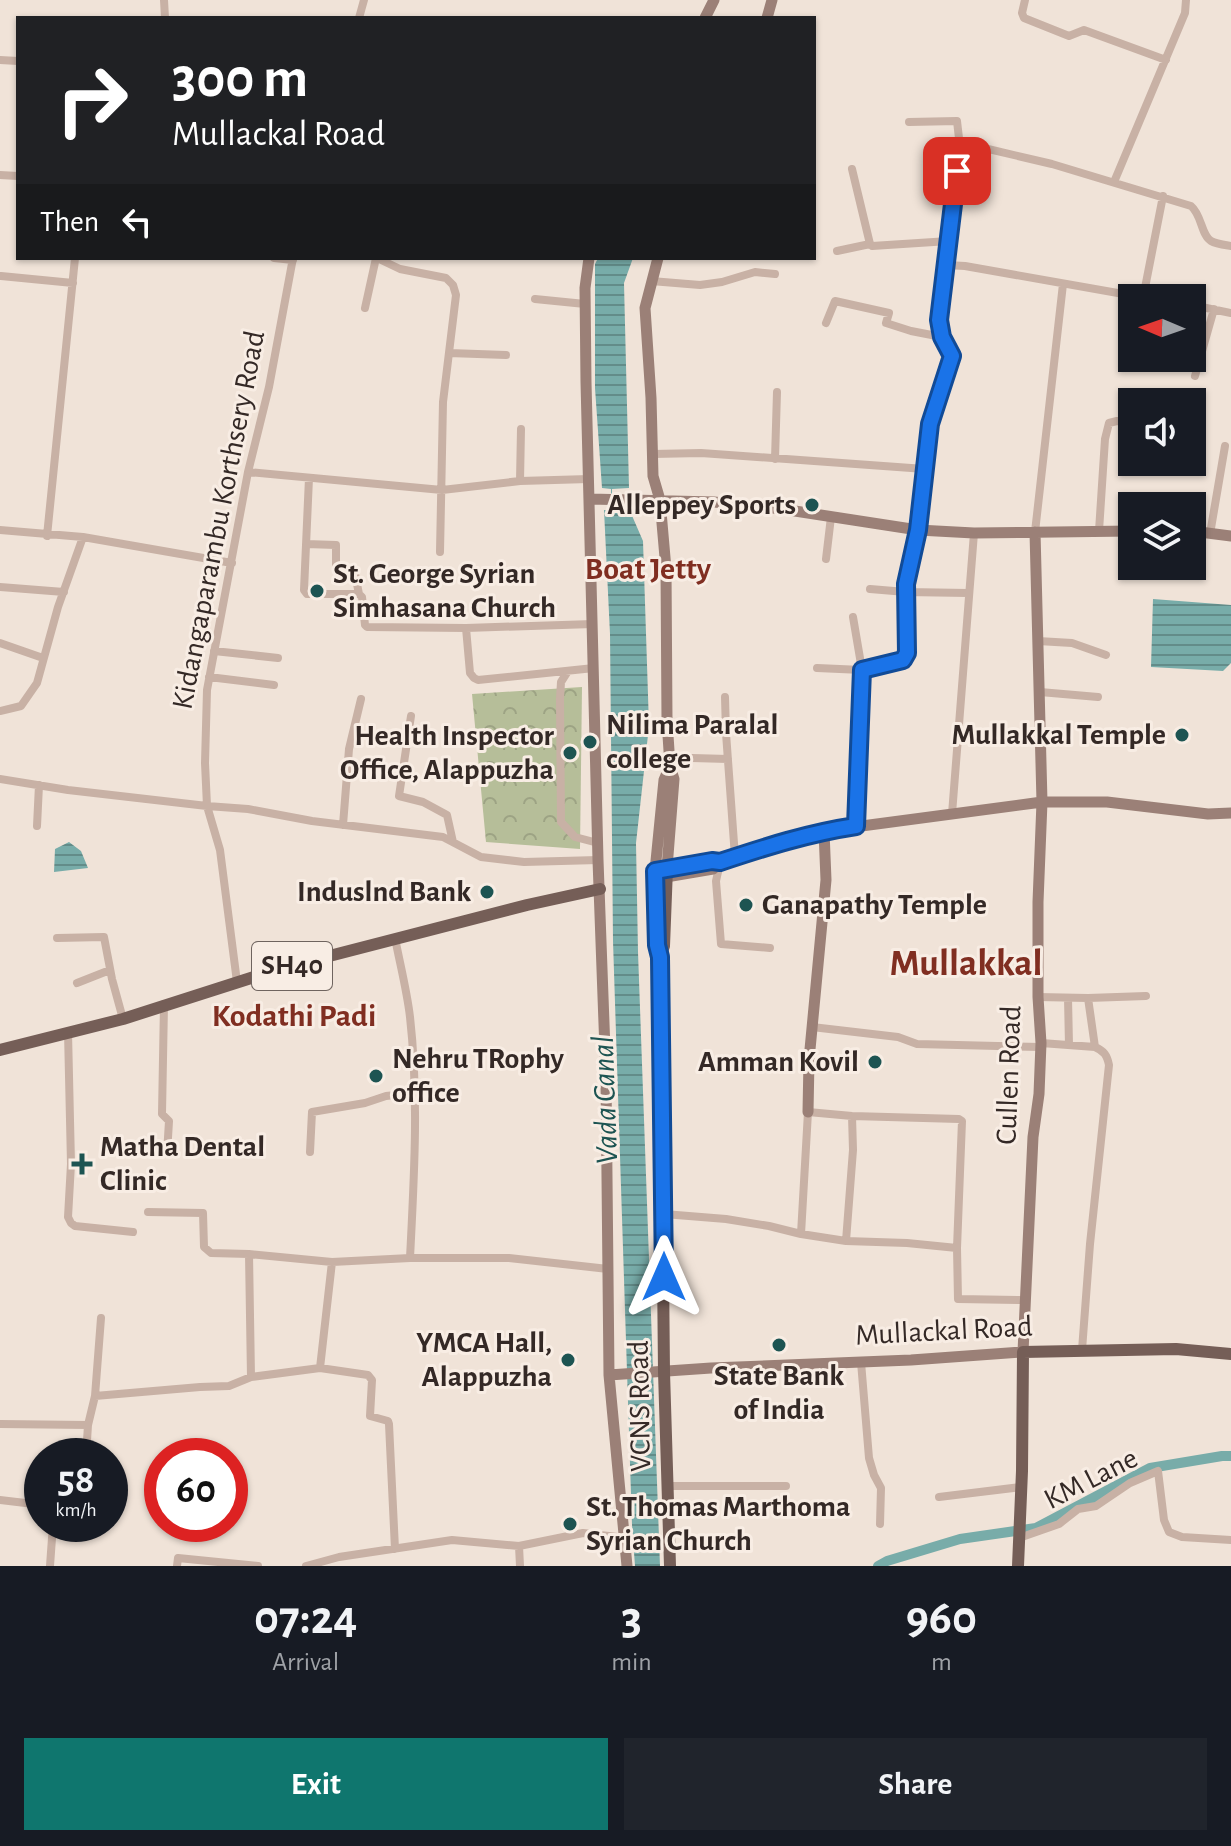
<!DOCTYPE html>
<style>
:root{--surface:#171b24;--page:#20242c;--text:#f1f3f6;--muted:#9ea1a6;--accent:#0f766e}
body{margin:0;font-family:"Alegreya Sans",sans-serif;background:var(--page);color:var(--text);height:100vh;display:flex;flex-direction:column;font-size:30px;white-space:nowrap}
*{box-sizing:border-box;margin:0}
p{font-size:26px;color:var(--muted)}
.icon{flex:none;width:44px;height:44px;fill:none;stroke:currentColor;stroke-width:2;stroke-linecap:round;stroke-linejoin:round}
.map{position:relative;height:1566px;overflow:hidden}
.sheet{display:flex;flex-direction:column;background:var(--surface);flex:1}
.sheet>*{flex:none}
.hud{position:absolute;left:16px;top:16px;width:800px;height:244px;border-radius:0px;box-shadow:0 2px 6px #0004;background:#202124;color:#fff;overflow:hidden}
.needle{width:52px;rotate:272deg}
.buttons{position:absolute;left:1118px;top:284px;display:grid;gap:16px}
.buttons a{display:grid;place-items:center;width:88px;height:88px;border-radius:0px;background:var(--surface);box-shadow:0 2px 6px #0004;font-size:40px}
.speed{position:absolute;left:24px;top:1438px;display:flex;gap:16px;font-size:40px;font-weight:700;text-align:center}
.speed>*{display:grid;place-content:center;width:104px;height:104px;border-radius:50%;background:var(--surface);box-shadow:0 2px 6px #0004;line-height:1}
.speed small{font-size:20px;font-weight:400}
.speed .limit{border:12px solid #d22;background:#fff;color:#111}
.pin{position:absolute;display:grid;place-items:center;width:68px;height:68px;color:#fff;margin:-34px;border-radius:16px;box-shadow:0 4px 12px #0006}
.me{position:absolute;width:88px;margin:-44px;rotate:0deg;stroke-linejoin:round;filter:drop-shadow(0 0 6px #0008)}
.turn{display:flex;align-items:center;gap:28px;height:168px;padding:0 24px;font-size:36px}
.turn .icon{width:104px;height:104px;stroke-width:2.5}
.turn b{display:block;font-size:56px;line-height:68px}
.then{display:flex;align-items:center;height:76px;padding:0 24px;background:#0003;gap:16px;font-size:30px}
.eta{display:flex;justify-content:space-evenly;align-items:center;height:136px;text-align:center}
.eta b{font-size:48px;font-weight:700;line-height:56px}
.primary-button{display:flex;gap:16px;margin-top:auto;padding:16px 24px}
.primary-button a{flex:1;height:92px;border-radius:0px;background:var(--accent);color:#fff;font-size:32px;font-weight:700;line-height:92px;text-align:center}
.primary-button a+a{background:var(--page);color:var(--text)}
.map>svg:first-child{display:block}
.forest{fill:url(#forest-crowns)}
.water{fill:url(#water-rules)}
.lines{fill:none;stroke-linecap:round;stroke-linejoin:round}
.canal{stroke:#78aca9;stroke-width:10}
.street{stroke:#c8b1a5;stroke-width:8}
.secondary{stroke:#9b8077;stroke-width:11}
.primary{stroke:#755e57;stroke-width:12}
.route-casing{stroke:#114b97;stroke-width:20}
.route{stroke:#1a73e8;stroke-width:14}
.poi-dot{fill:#1d5452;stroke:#f8ede4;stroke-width:3}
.labels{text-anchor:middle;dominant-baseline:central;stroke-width:6;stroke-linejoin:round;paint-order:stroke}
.shield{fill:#f8ede4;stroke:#6f645f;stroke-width:2}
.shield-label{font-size:28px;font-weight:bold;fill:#342926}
.poi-label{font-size:30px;font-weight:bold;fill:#342926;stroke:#f8ede4;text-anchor:end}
.street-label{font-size:30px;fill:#342926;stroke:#f8ede4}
.neighbourhood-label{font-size:32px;font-weight:bold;fill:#802e21;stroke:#f8ede4}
.water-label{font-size:32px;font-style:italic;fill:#1d5452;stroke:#f8ede4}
.district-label{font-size:38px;font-weight:bold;fill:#802e21;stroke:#f8ede4}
</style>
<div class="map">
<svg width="1231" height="1566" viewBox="0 0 1231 1566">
<defs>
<pattern id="forest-crowns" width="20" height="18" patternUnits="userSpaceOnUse" patternTransform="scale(2)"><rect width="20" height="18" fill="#b6be99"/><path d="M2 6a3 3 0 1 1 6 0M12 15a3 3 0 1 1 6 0" fill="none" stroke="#9da384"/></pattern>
<pattern id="water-rules" width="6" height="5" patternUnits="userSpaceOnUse" patternTransform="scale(2)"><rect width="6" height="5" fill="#78aca9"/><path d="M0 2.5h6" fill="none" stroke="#638c89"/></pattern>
</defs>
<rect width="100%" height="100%" fill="#f0e3d8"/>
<path class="forest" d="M582,687L580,849L486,842L472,694Z"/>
<path class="water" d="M598,258H633L624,283L629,488L612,489V510L630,511L643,541L649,726L636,843L638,952L660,1566H635L632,1525L613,941L610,634L604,510H611V489L602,488L595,388V264Z
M1153,599L1231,605V663L1223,671L1151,667Z
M69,842L81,851L88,868L54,872L55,849Z"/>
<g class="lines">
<path class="canal" d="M878,1566L887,1561L960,1539L1036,1528L1150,1468L1222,1456H1231"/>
<path class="street" d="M164,0L165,18
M1025,0L1022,13L1024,18L1069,36L1084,30L1166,60
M359,18L364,0
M0,60L18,61
M909,122L957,121L960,147
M852,169L870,244L872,246L949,241
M0,175L18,176
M1114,182L1185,13L1186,0
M837,251L870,244
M274,258L293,260
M377,258L400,269L446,278L453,285L456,295L443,402L440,552
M946,265L965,266L1146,298
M1,276L73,283
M651,281L700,285L722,282L755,272L775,274
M1143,298L1163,196
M535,299L585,304
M1192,305L1231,313
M365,308L376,258
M826,323L835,301L889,313L886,323L911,331L942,337
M449,353L506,355
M1195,376L1214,309
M653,454L701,453L925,469
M775,459L777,392
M248,472L442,490L520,481L589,479
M309,478L304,590L307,594H359L362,597L365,625L367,627L466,628L593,624
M520,481L521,429
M0,530L83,537L232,563
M1099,531L1105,439L1109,423L1117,421L1132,422
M1035,532L1063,284
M1210,534L1225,446
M47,536L75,258
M306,544L336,545V569L337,571L355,574L359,594
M826,559L831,517
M0,587L64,592
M870,589L906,592L968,593
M853,617L862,670L856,826
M466,628L470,673L474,678L478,680L594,668
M1038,641L1072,643L1106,655
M0,643L43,658
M214,651L278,658
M817,668L862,670L903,660L906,657V584L918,530L930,424L952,360L951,352L942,337L939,320L960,147L962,145L967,144L1052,164L1191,206C1202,215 1201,235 1211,241C1216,244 1225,245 1231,246
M568,671L561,682L560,699L561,822L575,837L598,843
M209,677L274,685
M1040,692L1098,697
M725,697L726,733L735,857
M0,711L21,706L37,683L58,607L83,537
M411,716L399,796L423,802L447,815L453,842
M692,758L728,759
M0,779L68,790L207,806L248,809L312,821L443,837L481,857L524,862L598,860
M952,814L974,533
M343,825L349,749L361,699
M37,826L39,785
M720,863L716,881L721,944L770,948
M57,938L104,937L112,979L123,1019
M237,982L220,850L207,806L205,763L207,690L248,472L269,387L293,258
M77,983L110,970
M1038,997L1088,998L1095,1047
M1068,998L1069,1045
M1088,998L1146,996
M164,1004L162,1114L169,1121L167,1154
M812,1027L898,1037L917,1044L1041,1047
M68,1032L71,1164L68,1217L71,1223L75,1226L133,1232
M1041,1043L1095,1047C1104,1051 1107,1055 1109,1065L1090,1244L1082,1350
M310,1152L312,1112L365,1103L386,1096L414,1093
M148,1212L203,1213L204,1247L211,1253L249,1254L332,1262
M664,1214L726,1219L769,1226L801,1234L846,1241L907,1243L957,1248L958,1299L1024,1300
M801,1234L808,1112L852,1116L959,1119L962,1121L957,1248
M846,1241L853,1150L852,1116
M249,1254L251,1377
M410,1258H509L608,1269
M861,1362L869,1458L874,1475L881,1488L880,1524
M320,1368L332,1262L410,1258C414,1179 419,1097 410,1017C407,991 400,964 395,938
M95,1396L200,1387L229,1386L251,1377L320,1368L368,1375L372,1380L370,1416L388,1421L389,1424L395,1549
M0,1424L88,1425L95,1396L101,1318
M86,1456L88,1425
M667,1486H786
M939,1497L1021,1487
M0,1500L42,1505
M1019,1538L1059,1524L1078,1509L1096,1506L1130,1483L1158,1471L1164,1520L1169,1532L1182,1537L1231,1540
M519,1546L520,1566
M50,1566L53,1524
M177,1566L178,1558L258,1566
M306,1566L339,1557L452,1540L519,1546L583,1533L626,1538"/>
<path class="secondary" d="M705,18L714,0
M767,18L772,0
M589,258L585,288L586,382L598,860L606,1078L609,1375L627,1566
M658,258L645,308L651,398L653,476L660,500L666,569L667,720L670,766L674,779L667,868L712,861L720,862
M590,499L714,502L782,509L918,530L974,533L1132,531
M1192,531L1231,536
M655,871L664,780L670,766
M666,877L713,869L720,862L780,842L824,831L1042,802H1107L1208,814L1231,813
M808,1112L809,1060L826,880L824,831
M609,1375L711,1368L911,1360L1023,1352L1033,1137L1039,1094L1041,1043L1038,997V902L1042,802L1035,532"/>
<path class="primary" d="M660,957L664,946L667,868L655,871V880L657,945L660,957L664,1372L670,1566
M0,1050L123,1019L279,969L527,905L600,889
M1018,1566L1022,1471L1023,1352L1176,1349L1231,1354"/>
</g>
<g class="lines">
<g class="route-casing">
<path id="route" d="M664,1277L660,957L657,945L655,871L712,861L720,862C765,847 809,833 856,826L862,670L903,660L907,653L906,584L918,530L930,424L952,356L942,337L939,320L957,171"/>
</g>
<use href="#route" class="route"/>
</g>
<g class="poi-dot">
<circle cx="812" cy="505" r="8"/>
<circle cx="317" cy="591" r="8"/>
<circle cx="1182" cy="735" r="8"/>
<circle cx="590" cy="742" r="8"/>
<circle cx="570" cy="753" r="8"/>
<circle cx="487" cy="892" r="8"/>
<circle cx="746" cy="905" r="8"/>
<circle cx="875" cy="1062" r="8"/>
<circle cx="376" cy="1076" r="8"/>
<path d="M78 1152h8v8h8v8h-8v8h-8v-8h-8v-8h8z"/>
<circle cx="779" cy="1345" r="8"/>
<circle cx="568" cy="1360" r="8"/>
<circle cx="570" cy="1524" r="8"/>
</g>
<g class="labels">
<rect class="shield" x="252" y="942" width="80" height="48" rx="6"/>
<g class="shield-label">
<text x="292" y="966">SH40</text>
</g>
<g class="poi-label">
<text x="796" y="505">Alleppey Sports</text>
<text x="333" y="574" text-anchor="start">St. George Syrian<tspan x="333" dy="34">Simhasana Church</tspan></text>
<text x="606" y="725" text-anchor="start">Nilima Paralal<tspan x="606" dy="34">college</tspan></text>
<text x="1166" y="735">Mullakkal Temple</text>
<text x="554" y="736">Health Inspector<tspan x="554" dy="34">Office, Alappuzha</tspan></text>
<text x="471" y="892">Induslnd Bank</text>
<text x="762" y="905" text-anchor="start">Ganapathy Temple</text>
<text x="392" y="1059" text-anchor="start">Nehru TRophy<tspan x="392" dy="34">office</tspan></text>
<text x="859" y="1062">Amman Kovil</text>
<text x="100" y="1147" text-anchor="start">Matha Dental<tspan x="100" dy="34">Clinic</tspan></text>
<text x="552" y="1343">YMCA Hall,<tspan x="552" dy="34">Alappuzha</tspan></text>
<text x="779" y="1376" text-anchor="middle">State Bank<tspan x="779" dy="34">of India</tspan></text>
<text x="586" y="1507" text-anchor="start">St. Thomas Marthoma<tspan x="586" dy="34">Syrian Church</tspan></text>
</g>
<g class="street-label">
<text transform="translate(219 520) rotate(-79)">Kidangaparambu Korthsery Road</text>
<text transform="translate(1009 1075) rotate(-88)">Cullen Road</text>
<text transform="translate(944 1331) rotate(-3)">Mullackal Road</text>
<text transform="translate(640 1406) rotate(-91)">VCNS Road</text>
<text transform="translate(1091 1479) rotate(-27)">KM Lane</text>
</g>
<g class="neighbourhood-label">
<text x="648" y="569">Boat Jetty</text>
<text x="294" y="1016">Kodathi Padi</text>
</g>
<g class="water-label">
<text transform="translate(605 1100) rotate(-92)">Vada Canal</text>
</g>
<g class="district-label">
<text x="966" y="964">Mullakkal</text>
</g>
</g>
</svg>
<div class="buttons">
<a><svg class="needle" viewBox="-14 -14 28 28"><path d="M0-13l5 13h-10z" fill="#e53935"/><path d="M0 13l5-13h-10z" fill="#9ea1a6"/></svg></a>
<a><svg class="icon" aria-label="sound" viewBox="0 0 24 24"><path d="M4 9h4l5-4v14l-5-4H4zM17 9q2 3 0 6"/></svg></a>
<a><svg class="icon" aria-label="layers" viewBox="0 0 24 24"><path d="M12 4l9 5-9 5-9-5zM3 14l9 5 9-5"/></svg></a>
</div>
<div class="speed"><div>58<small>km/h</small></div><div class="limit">60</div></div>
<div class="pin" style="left:957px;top:171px;background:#d93025"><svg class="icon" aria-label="arrive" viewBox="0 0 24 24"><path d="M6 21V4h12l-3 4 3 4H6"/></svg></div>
<svg class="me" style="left:664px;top:1277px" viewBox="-20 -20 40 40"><path d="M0-17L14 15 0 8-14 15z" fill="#1a73e8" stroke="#fff" stroke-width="4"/></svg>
<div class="hud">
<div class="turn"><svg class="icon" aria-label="right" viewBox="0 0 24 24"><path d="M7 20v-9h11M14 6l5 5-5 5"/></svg><div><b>300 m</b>Mullackal Road</div></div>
<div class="then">Then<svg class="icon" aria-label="left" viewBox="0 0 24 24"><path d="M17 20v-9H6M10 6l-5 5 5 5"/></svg></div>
</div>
</div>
<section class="sheet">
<div class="eta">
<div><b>07:24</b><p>Arrival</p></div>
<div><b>3</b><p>min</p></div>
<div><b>960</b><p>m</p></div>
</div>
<div class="primary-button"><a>Exit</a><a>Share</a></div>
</section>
